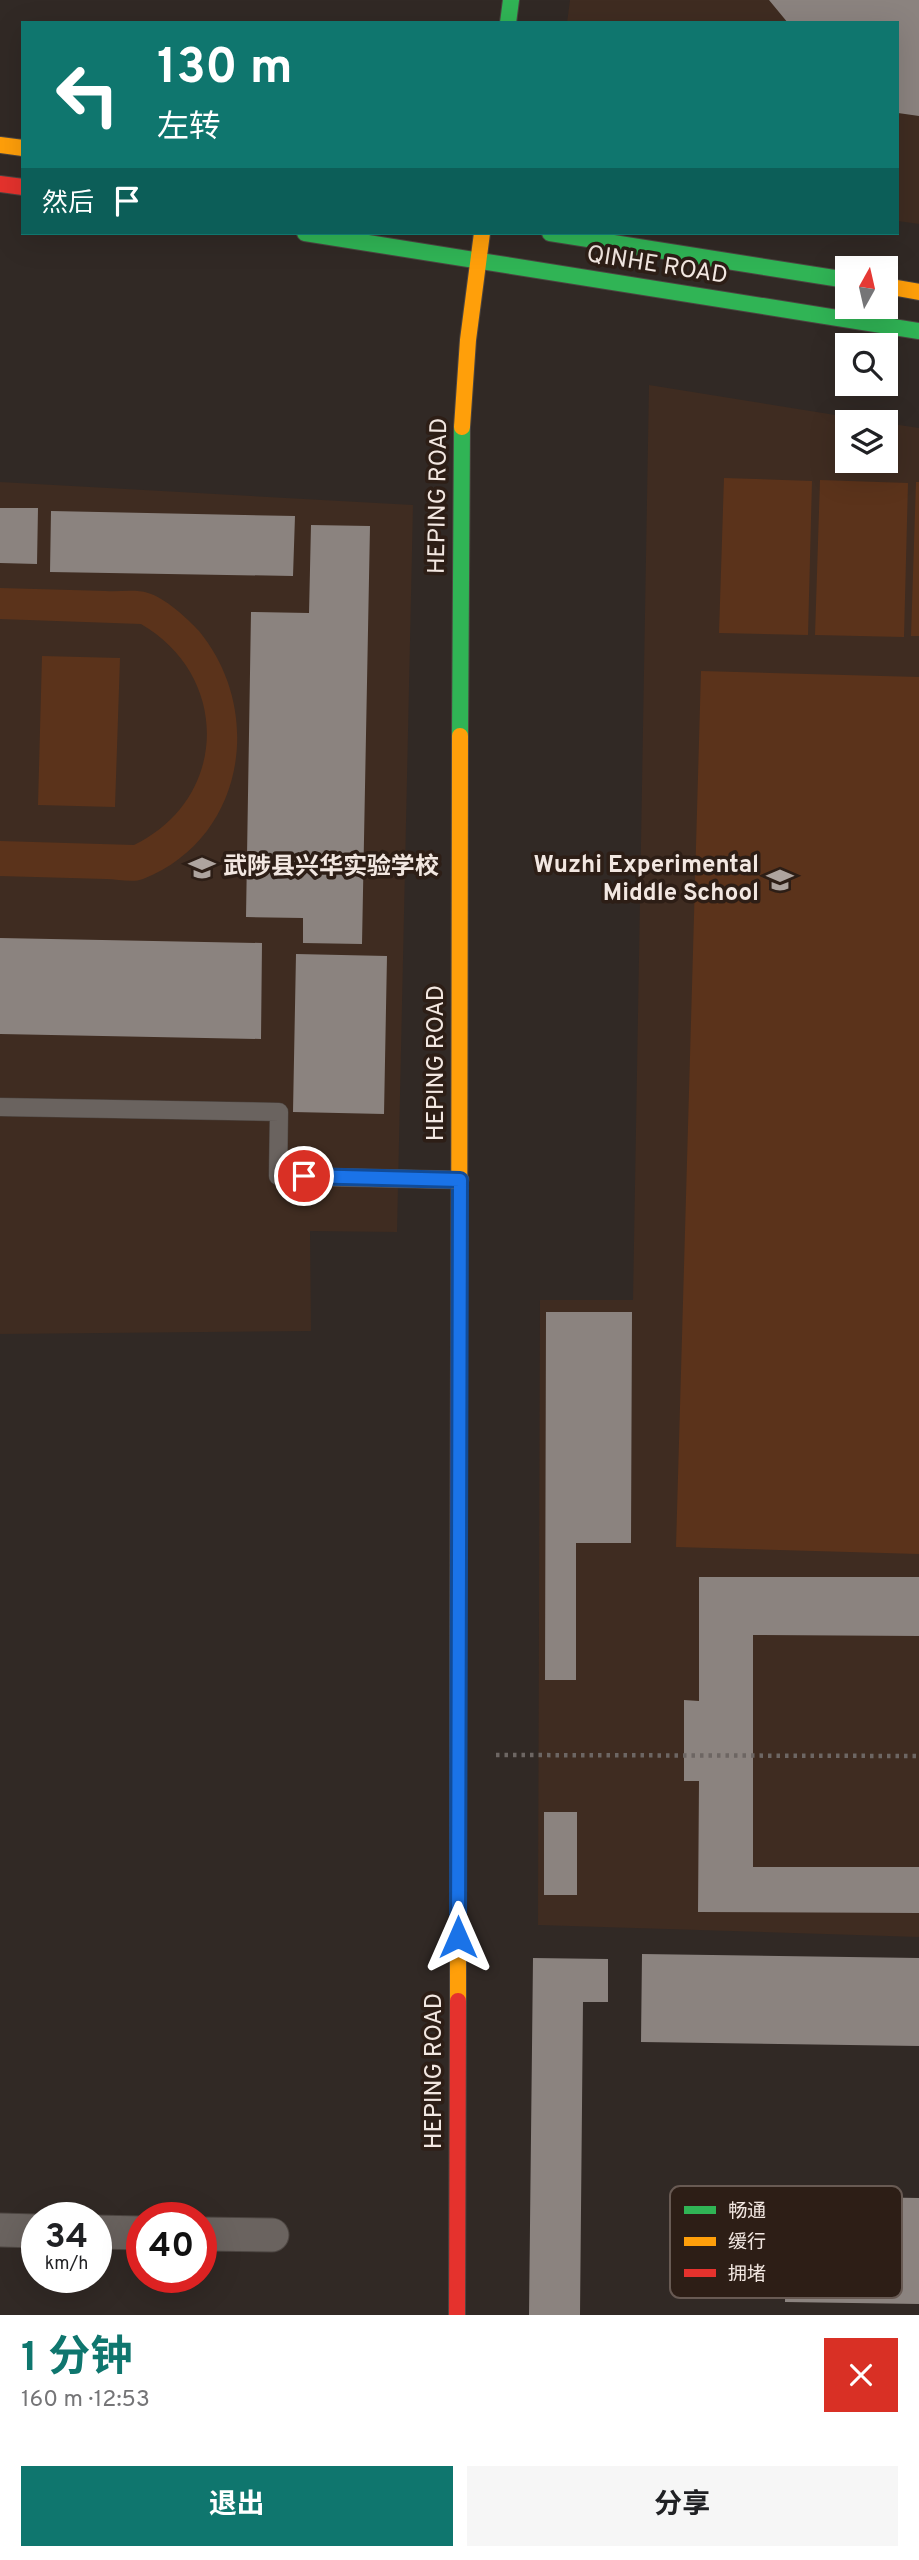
<!DOCTYPE html>
<html lang="zh">
<meta charset="utf-8">
<style>
:root{--surface:#fff;--page:#f6f6f6;--text:#202124;--muted:#757577;--accent:#0f766e}
body{margin:0;font-family:Overpass,"Noto Sans SC",sans-serif;background:var(--page);color:var(--text);height:100vh;display:flex;flex-direction:column;font-size:26px;white-space:nowrap}
*{box-sizing:border-box;margin:0}
p{font-size:23px;color:var(--muted)}
.icon{flex:none;width:38px;height:38px;fill:none;stroke:currentColor;stroke-width:2;stroke-linecap:round;stroke-linejoin:round}
.map{position:relative;height:2315px;overflow:hidden}
.details{display:flex;flex-direction:column;background:var(--surface);flex:1}
.details>*{flex:none}
.guide{position:absolute;left:21px;top:21px;width:878px;height:214px;border-radius:0px;box-shadow:0 7px 28px #0002;background:#0f766e;color:#fff;overflow:hidden}
.needle{width:46px;rotate:8deg}
.tools{position:absolute;left:835px;top:256px;display:grid;gap:14px}
.tools a{display:grid;place-items:center;width:63px;height:63px;border-radius:0px;background:var(--surface);box-shadow:0 7px 28px #0002;font-size:35px}
.speed{position:absolute;left:21px;top:2202px;display:flex;gap:14px;font-size:35px;font-weight:700;text-align:center}
.speed>*{display:grid;place-content:center;width:91px;height:91px;border-radius:50%;background:var(--surface);box-shadow:0 7px 28px #0002;line-height:1}
.speed small{font-size:18px;font-weight:400}
.speed .limit{border:10px solid #d22;background:#fff;color:#111}
.pin{position:absolute;display:grid;place-items:center;width:60px;height:60px;color:#fff;margin:-30px;border:4px solid #fff;border-radius:50%;box-shadow:0 2px 7px #0007}
.me{position:absolute;width:77px;margin:-38px;rotate:0deg;stroke-linejoin:round;filter:drop-shadow(0 0 5px #0008)}
.turn{display:flex;align-items:center;gap:24px;height:147px;padding:0 21px;font-size:32px}
.turn .icon{width:91px;height:91px;stroke-width:2.5}
.turn b{display:block;font-size:49px;line-height:60px}
.then{display:flex;align-items:center;height:66px;padding:0 21px;background:#0003;gap:14px;font-size:26px}
.round{display:grid;place-items:center;flex:none;width:74px;height:74px;border-radius:0px;background:var(--page)}
.headline{display:flex;align-items:center;justify-content:space-between;height:119px;padding:0 21px}
h1{font-size:42px;font-weight:700;line-height:52px;color:var(--accent)}
.button{display:flex;gap:14px;margin-top:auto;padding:14px 21px}
.button a{flex:1;height:80px;border-radius:0px;background:var(--accent);color:#fff;font-size:28px;font-weight:700;line-height:80px;text-align:center}
.button a+a{background:var(--page);color:var(--text)}
.map>svg:first-child{display:block}
.built{fill:#3f2c21}
.green{fill:#5b331b}
.building{fill:#8b837f}
.lines{fill:none;stroke-linecap:round;stroke-linejoin:round}
.lane-casing{stroke:#4c4541;stroke-width:19}
.street-casing{stroke:#4c4541;stroke-width:35}
.fast-casing{stroke:#4c4541;stroke-width:18}
.slow-casing{stroke:#4c4541;stroke-width:18}
.jam-casing{stroke:#4c4541;stroke-width:18}
.path{stroke:#6d6663;stroke-width:4.5;stroke-dasharray:3.5 5;stroke-linecap:butt}
.lane{stroke:#6a635f;stroke-width:18}
.street{stroke:#6a635f;stroke-width:33}
.fast{stroke:#30b455;stroke-width:16}
.slow{stroke:#ff9f0a;stroke-width:16}
.jam{stroke:#e5322d;stroke-width:16}
.route-casing{stroke:#114b97;stroke-width:18}
.route{stroke:#1a73e8;stroke-width:12}
.labels{text-anchor:middle;dominant-baseline:central;stroke-width:7;stroke-linejoin:round;paint-order:stroke}
.street-label{font-size:24px;fill:#f2e7e1;stroke:#2d1e16}
.poi-label{font-size:24px;font-weight:bold;fill:#f2e7e1;stroke:#2d1e16;text-anchor:end}
.key{fill:#2d1e16;stroke:#685a53;stroke-width:2}
.key-label{font-size:19px;fill:#f2e7e1}
</style>
<div class="map">
<svg width="919" height="2315" viewBox="0 0 919 2315">
<rect width="100%" height="100%" fill="#312925"/>
<path class="built" d="M570,0H919V224L898,221V23H567Z
M649,385L879,422H847V460H886V423L919,428V1937L538,1925L540,1300H633Z
M0,482L413,505L397,1232L310,1231L311,1331L0,1334Z"/>
<path class="green" d="M724,478L812,481L808,635L719,633Z
M820,480L908,483L904,637L815,635Z
M916,482H919V636H911Z
M0,588C35,589 71,590 106,591C119,592 136,589 148,593C164,597 188,619 199,631C265,711 245,839 143,879C133,883 117,879 106,879C71,878 35,877 0,876V841L134,845C229,799 231,676 141,624L0,619Z
M42,656L120,658L115,807L38,805Z
M701,671L919,677V1554L676,1547Z"/>
<path class="building" d="M769,0H919V116L898,113V23H788Z
M0,508H38L37,564L0,563Z
M51,511L295,516L293,576L50,572Z
M311,525L370,526L362,944L303,943V918L246,917L251,612L309,613Z
M0,938L262,943L261,1039L0,1034Z
M296,954L387,956L384,1114L293,1112Z
M546,1312H632L631,1543H576V1680H545Z
M699,1577H919V1636L753,1635V1867H919V1913L698,1912L699,1781H684V1700L699,1701Z
M544,1812H577V1895H544Z
M642,1954L919,1958V2046L641,2042Z
M533,1958L608,1959V2002H583L580,2315H529Z
M860,2197L919,2198V2304L785,2302L786,2214L861,2215Z"/>
<g class="lines">
<g class="lane-casing">
<path id="lane" d="M0,1107L279,1112L278,1176L460,1180"/>
</g>
<g class="street-casing">
<path id="street" d="M0,2230L37,2231
M96,2232L142,2233
M201,2234L272,2235"/>
</g>
<g class="fast-casing">
<path id="fast" d="M508,23L511,0
M305,233L919,331
M550,233L847,280
M460,736L462,427"/>
</g>
<g class="slow-casing">
<path id="slow" d="M0,145L23,148
M886,286L919,292
M462,427L468,340L482,233
M459,1345L460,736
M458,2001V1636"/>
</g>
<g class="jam-casing">
<path id="jam" d="M0,184L23,187
M458,1636L459,1345
M457,2315L458,2001"/>
</g>
<path class="path" d="M496,1755L919,1756"/>
<use href="#lane" class="lane"/>
<use href="#street" class="street"/>
<use href="#fast" class="fast"/>
<use href="#slow" class="slow"/>
<use href="#jam" class="jam"/>
</g>
<g class="lines">
<g class="route-casing">
<path id="route" d="M304,1176L460,1180L458,1937"/>
</g>
<use href="#route" class="route"/>
</g>
<defs>
<g id="school-bare" transform="scale(2.1)"><path d="M0-5L7-2L0 1L-7-2ZM-4 1L0 2.5L4 1V4Q0 6-4 4Z" fill="#aea49f" stroke="#2d1e16" stroke-width="2.5" paint-order="stroke"/></g>
</defs>
<g fill-rule="evenodd">
<use href="#school-bare" x="202" y="868"/>
<use href="#school-bare" x="780" y="880"/>
</g>
<g class="labels">
<g class="street-label">
<text transform="translate(657 266) rotate(9)">QINHE ROAD</text>
<text transform="translate(439 496) rotate(-89)">HEPING ROAD</text>
<text transform="translate(437 1063) rotate(-90)">HEPING ROAD</text>
<text transform="translate(435 2071) rotate(-90)">HEPING ROAD</text>
</g>
<g class="poi-label">
<text x="759" y="866">Wuzhi Experimental<tspan x="759" dy="28">Middle School</tspan></text>
<text x="223" y="868" text-anchor="start">武陟县兴华实验学校</text>
</g>
</g>
<rect x="670" y="2186" width="232" height="112" rx="10" class="key"/>
<rect x="684" y="2206" width="32" height="8" fill="#30b455"/>
<rect x="684" y="2237" width="32" height="9" fill="#ff9f0a"/>
<rect x="684" y="2269" width="32" height="8" fill="#e5322d"/>
<g class="key-label">
<text x="728" y="2217">畅通</text>
<text x="728" y="2248">缓行</text>
<text x="728" y="2280">拥堵</text>
</g>
</svg>
<div class="tools">
<a><svg class="needle" viewBox="-14 -14 28 28"><path d="M0-13l5 13h-10z" fill="#e53935"/><path d="M0 13l5-13h-10z" fill="#757577"/></svg></a>
<a><svg class="icon" aria-label="search" viewBox="0 0 24 24"><circle cx="10" cy="10" r="6"/><path d="M15 15l6 6"/></svg></a>
<a><svg class="icon" aria-label="layers" viewBox="0 0 24 24"><path d="M12 4l9 5-9 5-9-5zM3 14l9 5 9-5"/></svg></a>
</div>
<div class="speed"><div>34<small>km/h</small></div><div class="limit">40</div></div>
<div class="pin" style="left:304px;top:1176px;background:#d93025"><svg class="icon" aria-label="arrive" viewBox="0 0 24 24"><path d="M6 21V4h12l-3 4 3 4H6"/></svg></div>
<svg class="me" style="left:458px;top:1937px" viewBox="-20 -20 40 40"><path d="M0-17L14 15 0 8-14 15z" fill="#1a73e8" stroke="#fff" stroke-width="4"/></svg>
<div class="guide">
<div class="turn"><svg class="icon" aria-label="left" viewBox="0 0 24 24"><path d="M17 20v-9H6M10 6l-5 5 5 5"/></svg><div><b>130 m</b>左转</div></div>
<div class="then">然后<svg class="icon" aria-label="arrive" viewBox="0 0 24 24"><path d="M6 21V4h12l-3 4 3 4H6"/></svg></div>
</div>
</div>
<section class="details">
<div class="headline"><div><h1>1 分钟</h1><p>160 m · 12:53</p></div><a class="round" style="background:#d93025;color:#fff"><svg class="icon" aria-label="close" viewBox="0 0 24 24"><path d="M6 6l12 12M18 6L6 18"/></svg></a></div>
<div class="button"><a>退出</a><a>分享</a></div>
</section>
